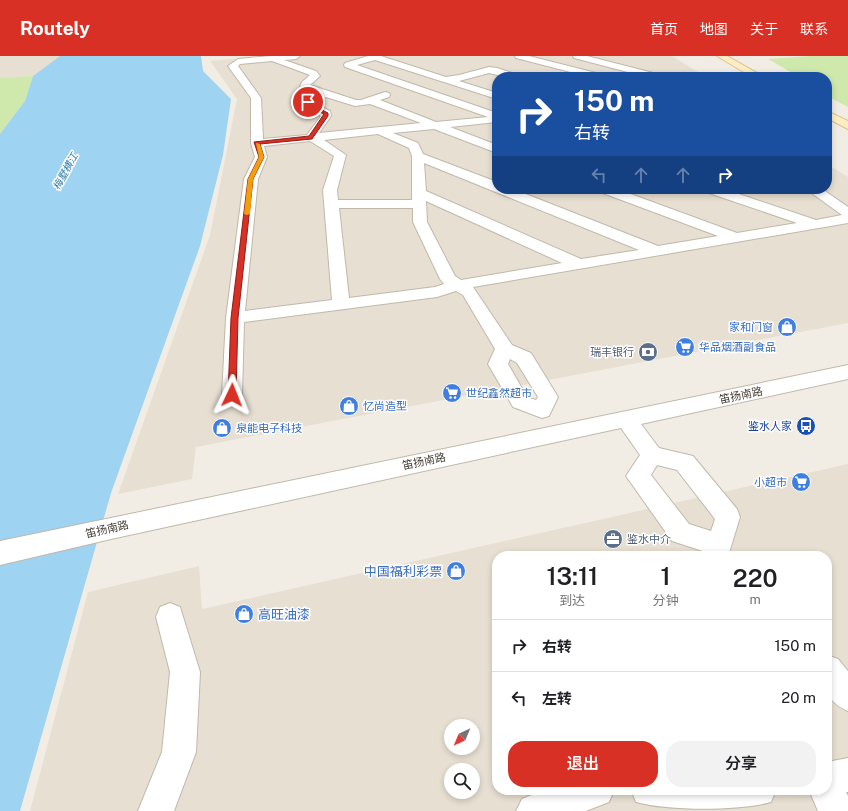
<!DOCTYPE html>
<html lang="zh">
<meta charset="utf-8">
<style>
:root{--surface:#fff;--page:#f2f2f2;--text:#202124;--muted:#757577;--line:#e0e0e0;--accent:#d93025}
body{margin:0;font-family:"Public Sans","Noto Sans SC",sans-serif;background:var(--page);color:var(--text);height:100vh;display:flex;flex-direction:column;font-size:15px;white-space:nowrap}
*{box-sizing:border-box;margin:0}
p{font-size:13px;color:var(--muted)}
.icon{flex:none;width:22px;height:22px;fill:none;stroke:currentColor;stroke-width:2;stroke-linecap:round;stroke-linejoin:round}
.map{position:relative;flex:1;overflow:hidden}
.drawer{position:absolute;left:492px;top:495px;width:340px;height:244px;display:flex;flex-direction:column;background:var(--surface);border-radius:16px;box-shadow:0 2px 6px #0003}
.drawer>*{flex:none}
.hud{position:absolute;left:492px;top:16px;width:340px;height:122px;border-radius:16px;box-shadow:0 2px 6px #0003;background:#1a4fa0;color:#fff;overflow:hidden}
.needle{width:26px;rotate:224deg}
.fabs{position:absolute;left:444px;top:663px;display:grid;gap:8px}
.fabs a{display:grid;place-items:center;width:36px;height:36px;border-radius:50%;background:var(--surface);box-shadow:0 2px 6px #0003;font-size:20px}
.pin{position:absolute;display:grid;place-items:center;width:34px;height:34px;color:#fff;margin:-17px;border:2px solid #fff;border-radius:50%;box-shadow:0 1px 4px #0007}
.me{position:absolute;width:44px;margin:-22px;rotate:2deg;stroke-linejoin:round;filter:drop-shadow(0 0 3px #0008)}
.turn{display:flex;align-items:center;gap:14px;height:84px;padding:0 16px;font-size:18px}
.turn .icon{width:52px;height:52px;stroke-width:2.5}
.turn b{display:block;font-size:28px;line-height:34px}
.lanes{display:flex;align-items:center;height:38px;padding:0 16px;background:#0003;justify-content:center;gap:20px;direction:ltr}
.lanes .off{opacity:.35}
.eta{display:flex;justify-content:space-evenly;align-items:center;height:68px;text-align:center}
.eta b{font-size:24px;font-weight:600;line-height:28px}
.primary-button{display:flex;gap:8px;margin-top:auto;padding:8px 16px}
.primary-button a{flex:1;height:46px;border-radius:16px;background:var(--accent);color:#fff;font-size:16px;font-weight:600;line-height:46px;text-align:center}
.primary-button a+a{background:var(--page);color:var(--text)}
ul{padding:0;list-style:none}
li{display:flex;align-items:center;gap:12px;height:52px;padding:0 16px;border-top:1px solid var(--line)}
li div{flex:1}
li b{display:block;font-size:15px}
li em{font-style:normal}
header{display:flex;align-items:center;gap:24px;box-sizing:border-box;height:56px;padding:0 20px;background:var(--accent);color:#fff}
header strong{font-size:19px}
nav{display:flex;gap:22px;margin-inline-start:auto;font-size:14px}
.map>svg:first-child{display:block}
.residential{fill:#e7dfd2;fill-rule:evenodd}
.green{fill:#cfe8ab}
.water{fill:#9ed3f1}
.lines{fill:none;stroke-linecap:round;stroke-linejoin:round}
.minor-casing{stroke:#c1b8a9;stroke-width:2}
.secondary-casing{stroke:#d7c294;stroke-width:2}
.minor{fill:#fff;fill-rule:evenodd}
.secondary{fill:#ffedc1;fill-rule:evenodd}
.route{fill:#d93025;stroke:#8d1f18}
.slow{fill:#f59e0b}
.labels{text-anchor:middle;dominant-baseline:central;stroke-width:3;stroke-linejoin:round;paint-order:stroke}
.far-water-label{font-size:10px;font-style:italic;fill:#2a7aaa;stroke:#fff}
.shop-label{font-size:11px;fill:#366cbe;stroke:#fff;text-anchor:start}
.service-label{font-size:11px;fill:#4e5e75;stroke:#fff;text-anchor:end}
.street-label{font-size:11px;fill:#453d34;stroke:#fff}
.transit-label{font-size:11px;fill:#164399;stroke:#fff;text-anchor:end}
.near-shop-label{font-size:13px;fill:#366cbe;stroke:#fff;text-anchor:end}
</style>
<header>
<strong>Routely</strong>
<nav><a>首页</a><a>地图</a><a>关于</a><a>联系</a></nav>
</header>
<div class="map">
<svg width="848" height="755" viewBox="0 0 848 755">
<rect width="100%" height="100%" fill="#f2ede4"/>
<path class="residential" d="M0,0H60L33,20L0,22Z
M266,0H672L706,21H497V133H827V108L848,121V267L196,391L192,423L118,438L210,179L237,43L210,5Z
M848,408V755H30L88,536L199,510L202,553ZM497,500H827V734H497ZM451,670H473V692H451ZM451,714H473V736H451Z"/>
<path class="green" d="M810,0H848V51L827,40V21H799L768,3Z
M33,20L25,45L0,78V22Z"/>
<path class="water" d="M60,0H201L203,15L231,43L223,99L200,190L111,437L20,755H0V78L25,45L33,20Z"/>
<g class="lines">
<g class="minor-casing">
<path id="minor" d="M271,0H300L296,3L284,4L316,15L320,20L310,29L356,44H361L385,36L389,37L390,39L389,41L380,44L436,66L488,61L345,11L344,9L345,7L368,0H381L446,21L459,19L489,11L497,12L518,19L520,21H506L489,17L459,25L497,37V43L375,4L357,9L497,57V66L450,71L497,89V97L434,73L393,77L418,87L423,98L497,126V133H513L658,190L718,180L600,136L598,133H617L737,177L797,167L706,136L704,133H724L816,164L842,159L806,133H822L848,151V167L473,231L512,289L531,297L558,341L549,360L542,362L513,351L488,308L495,293L463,239L456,235L437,241L244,266L242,339L239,344L232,346L225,344L222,339L226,262L244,123L255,101L251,87V42L228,10L238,3ZM272,5L310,19L302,26L300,30L302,32L317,38L304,44L303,49L321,60L307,79L263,83L261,42L238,10L240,8ZM326,41L355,50L370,48L421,67L319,77L331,60L330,55L313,47ZM378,78L409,92L412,100V144H338L337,134L346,99L324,84ZM310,85L334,100L323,134L332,244L245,255L258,123L267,101L264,90ZM424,107L639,194L581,203L426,135ZM426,145L562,207L461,224L455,220L427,166ZM339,152H413V166L440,223L444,228L435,231L349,242ZM510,303L517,307L538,341L536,344L527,341L508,308Z
M515,0H529L600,18L602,20L590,21L516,2Z
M573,0H587L661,19L663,21H647L574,2Z
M848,309V323L641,368L659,392L693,400L737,453L740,461L729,497L718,500L672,485L626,420L640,399L621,372L111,483L0,509V485ZM657,409L677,414L715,463L711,475L689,468L651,419Z
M170,547L180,551L200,616L196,696L174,755H138L162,696L170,616L156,561L160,551Z
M827,599L838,603L848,615V655C820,643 827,625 827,599Z
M848,702V736H846L848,740V755H818L809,734H827V706Z
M544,734H614L609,746L586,755H516L522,743Z
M631,734H776L771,746C739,755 668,755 636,746Z"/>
</g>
<g class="secondary-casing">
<path id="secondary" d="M717,0H727L764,21H752Z
M827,55L848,65V73L827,62Z"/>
</g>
<use href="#minor" class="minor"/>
<use href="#secondary" class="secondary"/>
</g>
<path class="route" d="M307,45H310V48L328,57V60L312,83L260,88L264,101L253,123L238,262L236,339L232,342L228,339L231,262L248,123L259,101L254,86L309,80L324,58L307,50Z"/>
<path class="slow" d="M256,87L260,88L264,101L253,123L250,158L247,159L244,158L248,123L259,101Z"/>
<defs>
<g id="shop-disc" transform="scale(1)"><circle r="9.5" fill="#3f7fe0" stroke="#fff"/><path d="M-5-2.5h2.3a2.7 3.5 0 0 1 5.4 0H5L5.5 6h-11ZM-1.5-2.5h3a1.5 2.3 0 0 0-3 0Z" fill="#fff"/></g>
<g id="supermarket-disc" transform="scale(1)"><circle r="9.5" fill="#3f7fe0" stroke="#fff"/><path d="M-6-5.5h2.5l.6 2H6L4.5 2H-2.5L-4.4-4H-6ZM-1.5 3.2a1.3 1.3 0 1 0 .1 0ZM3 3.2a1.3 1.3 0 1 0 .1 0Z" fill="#fff"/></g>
<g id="bank-disc" transform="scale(1)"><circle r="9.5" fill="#5c6f8a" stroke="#fff"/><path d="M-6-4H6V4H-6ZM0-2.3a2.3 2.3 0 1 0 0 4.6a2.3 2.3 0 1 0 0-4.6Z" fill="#fff"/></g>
<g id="bus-disc" transform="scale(1)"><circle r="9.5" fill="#1a4fb4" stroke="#fff"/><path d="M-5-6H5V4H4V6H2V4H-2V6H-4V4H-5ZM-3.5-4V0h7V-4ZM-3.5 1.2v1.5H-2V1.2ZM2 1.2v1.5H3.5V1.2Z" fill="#fff"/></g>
<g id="office-disc" transform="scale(1)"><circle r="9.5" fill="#5c6f8a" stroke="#fff"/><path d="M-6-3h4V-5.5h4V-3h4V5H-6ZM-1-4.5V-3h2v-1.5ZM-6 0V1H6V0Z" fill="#fff"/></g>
</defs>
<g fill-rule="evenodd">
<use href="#shop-disc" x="787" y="271"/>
<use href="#supermarket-disc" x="685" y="291"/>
<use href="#bank-disc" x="648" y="296"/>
<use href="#supermarket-disc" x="452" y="337"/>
<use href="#shop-disc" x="349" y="350"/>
<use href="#bus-disc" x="806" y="370"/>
<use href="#shop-disc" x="222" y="372"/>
<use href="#supermarket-disc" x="801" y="426"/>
<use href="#office-disc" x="613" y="483"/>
<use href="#shop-disc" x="456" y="515"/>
<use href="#shop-disc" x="244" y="558"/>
</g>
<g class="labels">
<g class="far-water-label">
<text transform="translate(65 115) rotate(-61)">梅墅横江</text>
</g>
<g class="shop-label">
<text x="773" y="271" text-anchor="end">家和门窗</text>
<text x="699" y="291">华品烟酒副食品</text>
<text x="466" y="337">世纪鑫然超市</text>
<text x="363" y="350">忆尚造型</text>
<text x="236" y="372">泉能电子科技</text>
<text x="787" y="426" text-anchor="end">小超市</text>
</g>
<g class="service-label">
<text x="634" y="296">瑞丰银行</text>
<text x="627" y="483" text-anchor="start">鉴水中介</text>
</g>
<g class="street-label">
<text transform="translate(741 339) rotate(-12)">笛扬南路</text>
<text transform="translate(424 405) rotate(-12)">笛扬南路</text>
<text transform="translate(107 473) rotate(-13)">笛扬南路</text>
</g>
<g class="transit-label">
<text x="792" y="370">鉴水人家</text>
</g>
<g class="near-shop-label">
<text x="442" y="515">中国福利彩票</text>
<text x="258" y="558" text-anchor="start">高旺油漆</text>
</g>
</g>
</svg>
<div class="fabs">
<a><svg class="needle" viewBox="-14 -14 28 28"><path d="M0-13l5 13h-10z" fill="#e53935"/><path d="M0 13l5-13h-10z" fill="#757577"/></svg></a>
<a><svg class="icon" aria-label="search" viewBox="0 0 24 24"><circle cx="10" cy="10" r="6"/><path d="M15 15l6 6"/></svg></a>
</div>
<div class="pin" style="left:308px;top:46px;background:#d93025"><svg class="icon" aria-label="arrive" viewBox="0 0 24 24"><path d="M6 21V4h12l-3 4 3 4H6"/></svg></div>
<svg class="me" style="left:232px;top:339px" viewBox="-20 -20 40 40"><path d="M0-17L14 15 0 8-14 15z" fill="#d93025" stroke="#fff" stroke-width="4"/></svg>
<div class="hud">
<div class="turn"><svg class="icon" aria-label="right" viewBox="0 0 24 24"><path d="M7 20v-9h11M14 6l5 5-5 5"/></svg><div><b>150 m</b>右转</div></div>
<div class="lanes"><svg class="icon off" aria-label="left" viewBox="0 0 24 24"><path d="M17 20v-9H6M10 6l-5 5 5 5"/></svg><svg class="icon off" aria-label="ahead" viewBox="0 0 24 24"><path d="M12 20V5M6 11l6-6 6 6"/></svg><svg class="icon off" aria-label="ahead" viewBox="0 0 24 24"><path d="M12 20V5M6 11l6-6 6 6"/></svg><svg class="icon" aria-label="right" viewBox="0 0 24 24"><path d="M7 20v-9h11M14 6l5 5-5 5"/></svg></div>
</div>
<section class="drawer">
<div class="eta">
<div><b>13:11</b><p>到达</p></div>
<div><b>1</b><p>分钟</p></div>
<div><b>220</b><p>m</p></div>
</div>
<ul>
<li><svg class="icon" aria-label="right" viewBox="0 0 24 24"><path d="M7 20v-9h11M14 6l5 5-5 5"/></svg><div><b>右转</b></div><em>150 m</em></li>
<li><svg class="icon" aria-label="left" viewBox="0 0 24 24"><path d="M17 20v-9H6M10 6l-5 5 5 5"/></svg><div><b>左转</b></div><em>20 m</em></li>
</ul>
<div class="primary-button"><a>退出</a><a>分享</a></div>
</section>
</div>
